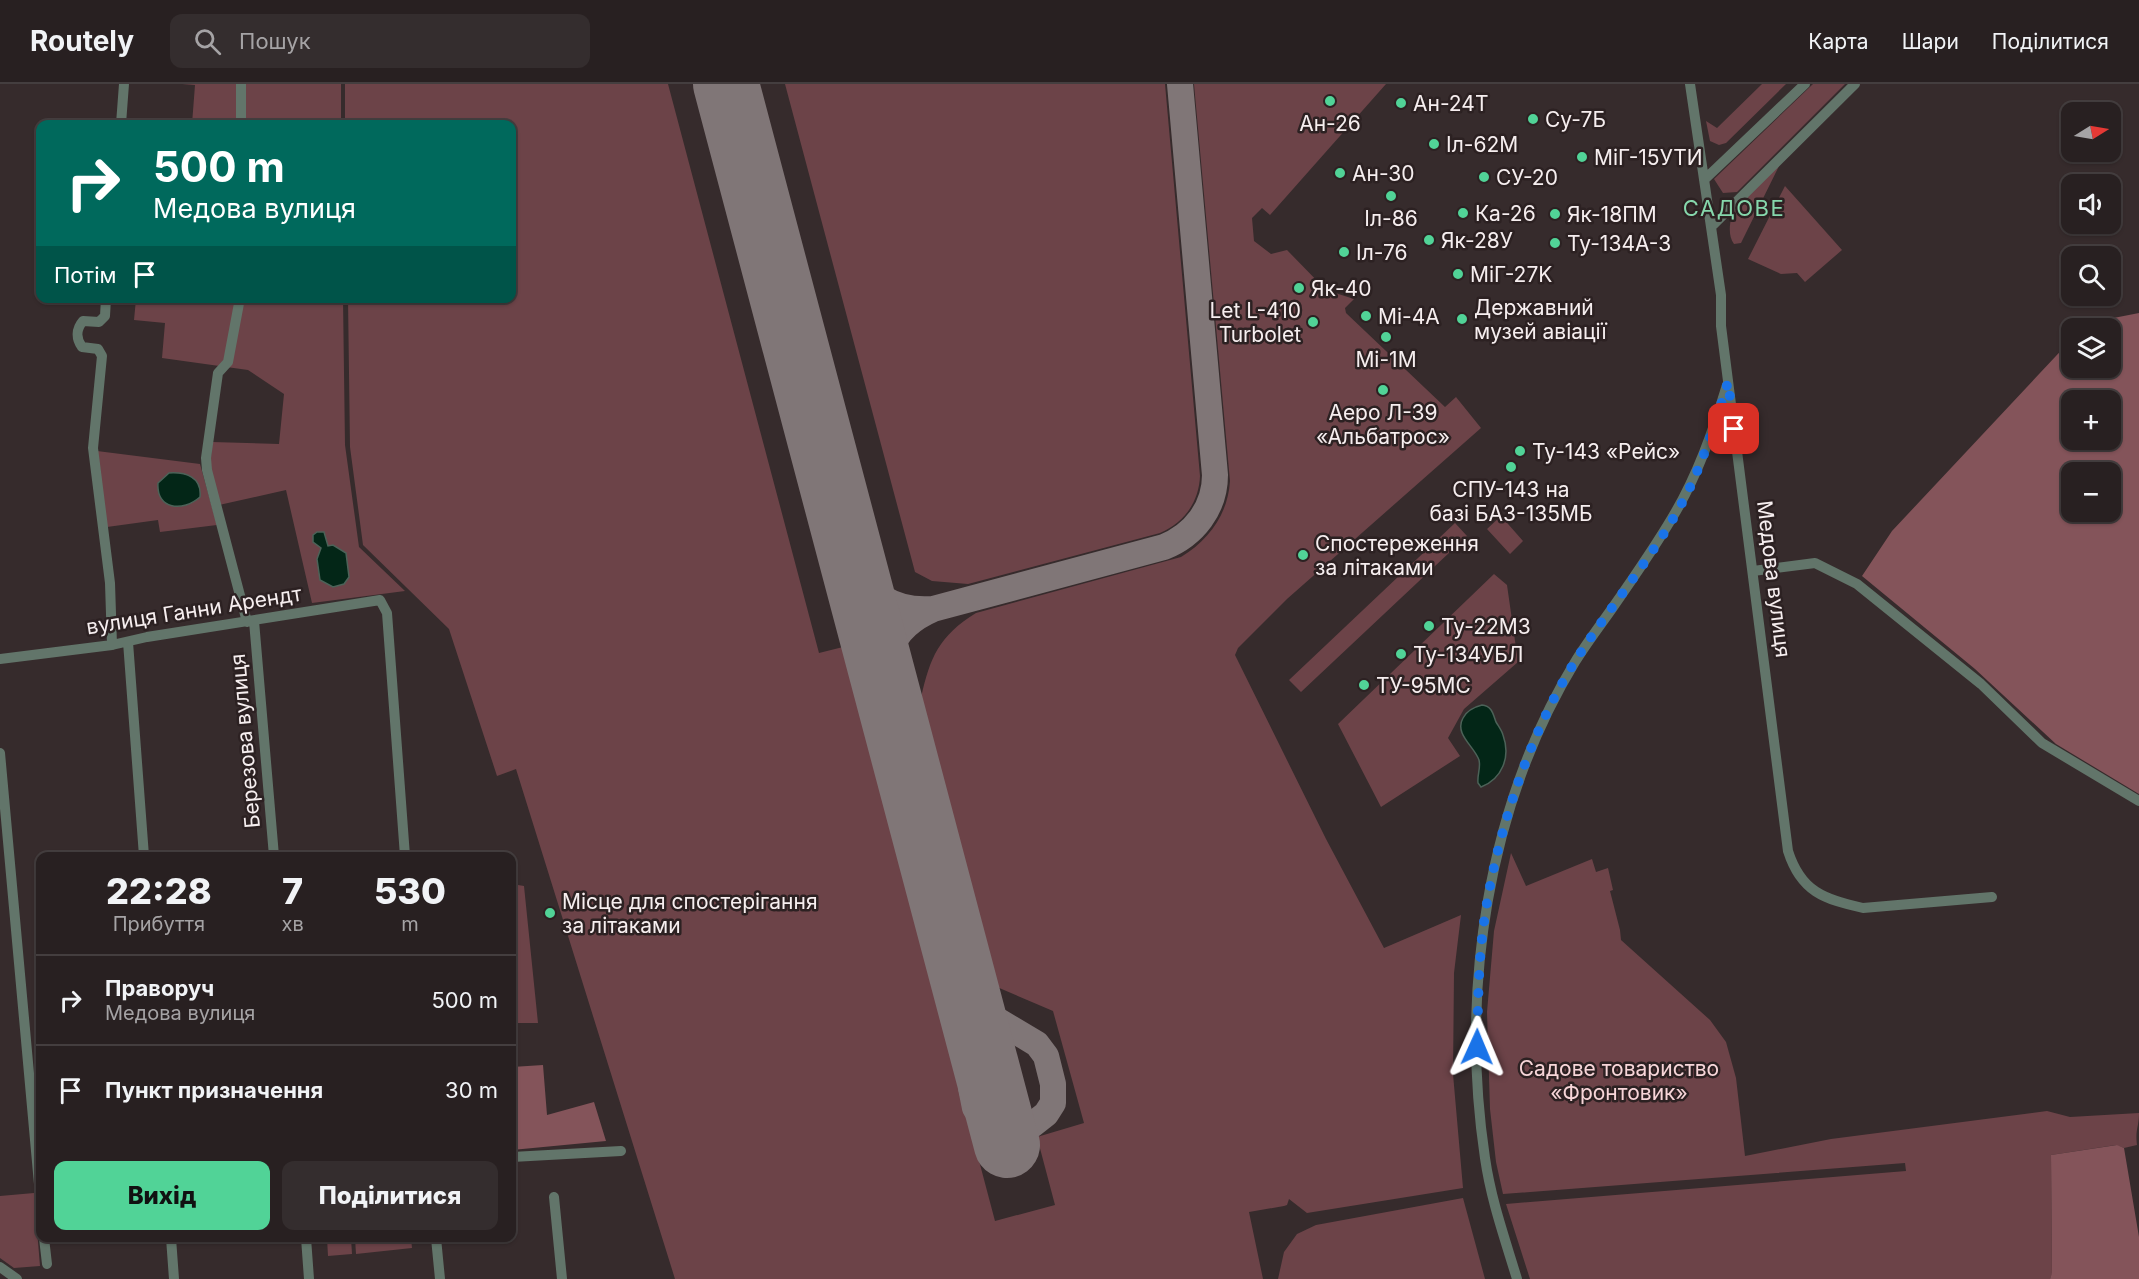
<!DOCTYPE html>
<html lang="uk">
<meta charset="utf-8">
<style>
:root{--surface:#282021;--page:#342d2e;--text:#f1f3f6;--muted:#a5a3a5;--line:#443e3f;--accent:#51d397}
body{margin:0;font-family:Inter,sans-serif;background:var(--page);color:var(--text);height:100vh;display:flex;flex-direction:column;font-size:22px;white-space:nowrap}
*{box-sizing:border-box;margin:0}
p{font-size:20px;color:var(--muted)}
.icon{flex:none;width:33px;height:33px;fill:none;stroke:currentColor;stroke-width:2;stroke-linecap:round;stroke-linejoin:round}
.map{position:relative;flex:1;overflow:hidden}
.details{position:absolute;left:36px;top:768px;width:480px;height:390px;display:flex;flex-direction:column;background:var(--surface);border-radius:12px;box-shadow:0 2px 4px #0004,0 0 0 2px var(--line)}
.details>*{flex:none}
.top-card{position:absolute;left:36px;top:36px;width:480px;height:183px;border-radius:12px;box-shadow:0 2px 4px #0004,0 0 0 2px var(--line);background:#00695c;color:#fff;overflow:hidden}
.needle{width:39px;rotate:79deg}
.tools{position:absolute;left:2061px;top:18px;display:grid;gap:12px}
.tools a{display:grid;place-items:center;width:60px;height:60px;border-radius:12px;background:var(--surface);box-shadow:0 2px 4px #0004,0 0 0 2px var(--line);font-size:30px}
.pin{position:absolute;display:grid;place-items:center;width:51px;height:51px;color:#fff;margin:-26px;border-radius:12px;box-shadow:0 3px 9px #0006}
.me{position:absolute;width:66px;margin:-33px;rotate:1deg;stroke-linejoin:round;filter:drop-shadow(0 0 4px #0008)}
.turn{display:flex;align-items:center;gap:21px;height:126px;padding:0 18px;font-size:27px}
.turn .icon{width:78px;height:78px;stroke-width:2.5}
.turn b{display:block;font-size:42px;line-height:51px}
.then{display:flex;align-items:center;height:57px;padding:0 18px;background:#0003;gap:12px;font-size:22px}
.eta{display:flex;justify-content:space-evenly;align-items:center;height:102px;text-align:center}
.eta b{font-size:36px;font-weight:800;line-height:42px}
.primary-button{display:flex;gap:12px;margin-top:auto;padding:12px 18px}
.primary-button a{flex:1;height:69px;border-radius:12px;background:var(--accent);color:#111;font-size:24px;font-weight:800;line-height:69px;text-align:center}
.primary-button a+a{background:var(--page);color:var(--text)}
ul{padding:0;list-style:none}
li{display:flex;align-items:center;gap:18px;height:90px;padding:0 18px;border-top:2px solid var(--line)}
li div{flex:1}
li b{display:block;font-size:22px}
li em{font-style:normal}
header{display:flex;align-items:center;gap:36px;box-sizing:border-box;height:84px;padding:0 30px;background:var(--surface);border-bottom:2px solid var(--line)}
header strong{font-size:28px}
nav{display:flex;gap:33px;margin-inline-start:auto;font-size:21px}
.search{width:420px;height:54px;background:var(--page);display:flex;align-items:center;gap:15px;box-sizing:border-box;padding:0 21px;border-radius:12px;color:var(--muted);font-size:22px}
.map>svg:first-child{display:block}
.green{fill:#6c4348}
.forest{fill:#84545a;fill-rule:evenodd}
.water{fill:#032617;stroke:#4c6258;stroke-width:1.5}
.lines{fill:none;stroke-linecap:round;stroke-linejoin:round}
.taxiway{stroke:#807677;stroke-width:26}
.runway{stroke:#807677;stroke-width:66}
.street{stroke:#62756a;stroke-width:10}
.route{stroke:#1a73e8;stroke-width:10;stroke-dasharray:0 18}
.poi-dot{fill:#51d397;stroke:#2c2122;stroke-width:2}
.labels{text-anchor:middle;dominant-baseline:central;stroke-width:5;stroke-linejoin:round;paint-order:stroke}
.poi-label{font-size:21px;fill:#f6eeef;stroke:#2c2122;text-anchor:start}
.street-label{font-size:21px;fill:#f6eeef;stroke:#2c2122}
.park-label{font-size:21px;fill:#f7d5d8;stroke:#2c2122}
.neighbourhood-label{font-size:22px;letter-spacing:1.5px;fill:#86d7ac;stroke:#2c2122}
</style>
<header>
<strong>Routely</strong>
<div class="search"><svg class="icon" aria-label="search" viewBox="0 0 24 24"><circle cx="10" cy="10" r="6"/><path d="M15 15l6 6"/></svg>Пошук</div>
<nav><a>Карта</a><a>Шари</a><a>Поділитися</a></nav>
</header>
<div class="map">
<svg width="2139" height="1195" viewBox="0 0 2139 1195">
<rect width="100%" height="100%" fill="#362b2c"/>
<path class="green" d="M182,0H341V40H192L195,1Z
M345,0H668L819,569L843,563L995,1137L1055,1121L1037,1053L1084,1039L1053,927L997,903L921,614C930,573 939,552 976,529L1181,473C1209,456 1228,430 1230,397L1194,0H1386L1270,131L1262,124L1252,134L1254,157L1271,170L1287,166L1326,206L1354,215L1345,224L1346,229L1445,323L1456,313L1481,344L1287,515L1238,564L1235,571L1326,755L1384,864L1461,831L1454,889L1453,990L1463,1104L1307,1129L1289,1115L1287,1121L1284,1122L1249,1128L1263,1195H675L516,685L497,692L449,545L363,461L350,363L348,215L512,214V40H345Z
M785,0H1165L1200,392C1199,418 1184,439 1160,449L968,500L932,497L915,488Z
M1762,0H1786L1726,59L1719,61L1710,57L1706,37L1717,44Z
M1813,0H1845L1737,108L1723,109L1714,95Z
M1804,57L1780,80L1741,159L1734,160C1726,149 1731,132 1736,120Z
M1785,102L1842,166L1805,198L1797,189L1781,190L1748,175Z
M136,215H343L345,361L359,463L405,507L312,519L286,406L219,421L210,387L212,358L279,360L284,310L248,286L162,274L165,239L134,236Z
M97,367L200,380L217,441L160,448L158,436L107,443Z
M1501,432L1523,457L1510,470L1487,445Z
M1455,439L1467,452L1301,608L1289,596Z
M1494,490L1507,501L1518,578L1464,625L1448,654L1460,672L1381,723L1338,640Z
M1511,769L1526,802L1592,775L1596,788L1608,784L1613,806L1610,807L1620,846L1621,856L1710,936L1726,958L1736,994L1745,1072L1831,1055L2047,1027L2070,1033L2139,1029C2139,1043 2135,1046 2137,1061L2124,1064L2116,1061L2051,1071L2052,1190L2050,1195H1530L1506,1120L1906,1087L1905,1079L1503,1110L1496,1078L1490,1025L1487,928L1494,847Z
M512,800L524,802L538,939H512Z
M34,1109L40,1182L14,1184L0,1174V1112Z
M1463,1114L1485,1195H1278L1284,1168L1297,1150L1316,1141Z
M327,1154H351L352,1170L328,1172Z
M355,1154H411L412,1164L356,1170Z"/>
<path class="forest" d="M2139,229V710L2056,660L1975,585L1862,492L1892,447L2071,256L2072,284H2110V244H2083L2088,239ZM2072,316H2110V356H2072ZM2072,388H2110V428H2072Z
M543,981L547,1031L594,1018L606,1057L512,1066V983Z
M2117,1061L2124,1064L2139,1153V1195H2050L2052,1189L2051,1071Z"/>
<path class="water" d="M169,389C186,388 202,393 200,413C183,428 156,426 158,399Z
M317,448H324L328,462L333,461L346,469L349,493L344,500L333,503L320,496L317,475L321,464L313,458V451Z
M1482,621C1492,622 1493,630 1496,638C1499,643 1502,647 1503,651C1511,673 1502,695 1481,703L1478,699C1477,691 1481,684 1479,676C1474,662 1454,650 1463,634C1467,626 1474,623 1482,621Z"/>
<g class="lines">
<path class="taxiway" d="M852,474C869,511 892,528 933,525
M892,625C882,578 885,546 933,525L1164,463C1194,451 1215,424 1215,391L1180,0
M963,895L971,910L985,929L1037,960L1046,972L1053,1000V1019L1046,1030L1032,1041L1017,1047L999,1045L985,1037L975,1024L971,1004L978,973V953"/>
<path class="runway" d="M726,0L1007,1061"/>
<path class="street" d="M241,0V40
M1690,0L1721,211V242L1788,767C1801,808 1824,815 1863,824L1992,813
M121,40L124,0
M1704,96L1805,0
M1711,143L1855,0
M106,214L105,232L99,238L83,237C76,245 76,255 82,263L98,265L102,272L93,364L110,499L112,561
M240,214L228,278L218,289L206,374L207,386L247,538
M1753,487L1815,479L1857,500L1981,600L2042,659L2139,717
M254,537L274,772
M128,558L144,772
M0,575L112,561L147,553L380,516L387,529L405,772
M0,669L40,1111
M512,1073L621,1067
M554,1113L562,1195
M44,1154L47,1180
M171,1154L174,1195
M306,1154L309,1195
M436,1154L440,1195
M0,1183L17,1195
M1517,1195C1505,1155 1491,1116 1485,1074C1460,907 1487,723 1575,578C1586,560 1599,543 1611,526C1632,496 1653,466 1672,434C1697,393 1713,347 1727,301"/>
</g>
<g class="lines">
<path class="route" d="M1477,963C1478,927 1478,890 1482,854C1492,763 1527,653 1576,576C1614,516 1663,462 1693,397C1707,365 1718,331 1728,298L1734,345"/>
</g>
<g class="poi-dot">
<circle cx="1330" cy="17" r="6"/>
<circle cx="1401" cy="19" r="6"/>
<circle cx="1533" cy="35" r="6"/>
<circle cx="1434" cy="60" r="6"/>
<circle cx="1582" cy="73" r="6"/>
<circle cx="1340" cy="89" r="6"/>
<circle cx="1484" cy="93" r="6"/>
<circle cx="1391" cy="112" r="6"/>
<circle cx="1463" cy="129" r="6"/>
<circle cx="1555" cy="130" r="6"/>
<circle cx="1429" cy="156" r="6"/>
<circle cx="1555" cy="159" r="6"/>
<circle cx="1344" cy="168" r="6"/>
<circle cx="1458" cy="190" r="6"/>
<circle cx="1299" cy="204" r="6"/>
<circle cx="1366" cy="232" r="6"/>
<circle cx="1462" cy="235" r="6"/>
<circle cx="1313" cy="238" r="6"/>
<circle cx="1386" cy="253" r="6"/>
<circle cx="1383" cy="306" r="6"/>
<circle cx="1520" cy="367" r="6"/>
<circle cx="1511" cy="383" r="6"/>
<circle cx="1303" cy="471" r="6"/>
<circle cx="1429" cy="542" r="6"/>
<circle cx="1401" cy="570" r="6"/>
<circle cx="1364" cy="601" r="6"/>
<circle cx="550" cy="829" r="6"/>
</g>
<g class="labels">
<g class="poi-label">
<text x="1413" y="19">Ан-24Т</text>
<text x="1545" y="35">Су-7Б</text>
<text x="1330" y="39" text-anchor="middle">Ан-26</text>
<text x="1446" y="60">Іл-62М</text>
<text x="1594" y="73">МіГ-15УТИ</text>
<text x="1352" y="89">Ан-30</text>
<text x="1496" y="93">СУ-20</text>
<text x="1475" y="129">Ка-26</text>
<text x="1567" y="130">Як-18ПМ</text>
<text x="1391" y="134" text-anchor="middle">Іл-86</text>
<text x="1441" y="156">Як-28У</text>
<text x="1567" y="159">Ту-134А-3</text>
<text x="1356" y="168">Іл-76</text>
<text x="1470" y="190">МіГ-27K</text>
<text x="1311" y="204">Як-40</text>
<text x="1474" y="223">Державний<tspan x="1474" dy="24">музей авіації</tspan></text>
<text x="1301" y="226" text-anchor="end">Let L-410<tspan x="1301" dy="24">Turbolet</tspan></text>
<text x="1378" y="232">Мі-4А</text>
<text x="1386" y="275" text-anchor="middle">Мі-1М</text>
<text x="1383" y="328" text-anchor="middle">Аеро Л-39<tspan x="1383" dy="24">«Альбатрос»</tspan></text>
<text x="1532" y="367">Ту-143 «Рейс»</text>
<text x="1511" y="405" text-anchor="middle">СПУ-143 на<tspan x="1511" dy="24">базі БАЗ-135МБ</tspan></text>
<text x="1315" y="459">Спостереження<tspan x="1315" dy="24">за літаками</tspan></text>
<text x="1441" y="542">Ту-22М3</text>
<text x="1413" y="570">Ту-134УБЛ</text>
<text x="1376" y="601">ТУ-95МС</text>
<text x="562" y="817">Місце для спостерігання<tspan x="562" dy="24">за літаками</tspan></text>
</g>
<g class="street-label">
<text transform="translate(1774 495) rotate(83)">Медова вулиця</text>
<text transform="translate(194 526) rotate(-9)">вулиця Ганни Арендт</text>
<text transform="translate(245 657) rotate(-95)">Березова вулиця</text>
</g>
<g class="park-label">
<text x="1619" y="984">Садове товариство<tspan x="1619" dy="24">«Фронтовик»</tspan></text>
</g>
<g class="neighbourhood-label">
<text x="1734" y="124">САДОВЕ</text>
</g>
</g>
</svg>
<div class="tools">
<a><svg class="needle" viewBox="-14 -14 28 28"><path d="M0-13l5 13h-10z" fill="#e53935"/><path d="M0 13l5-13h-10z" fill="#a5a3a5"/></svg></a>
<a><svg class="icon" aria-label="sound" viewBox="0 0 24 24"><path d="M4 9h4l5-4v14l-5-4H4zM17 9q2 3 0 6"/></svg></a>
<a><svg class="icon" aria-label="search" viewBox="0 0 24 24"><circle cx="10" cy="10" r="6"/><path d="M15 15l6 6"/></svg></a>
<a><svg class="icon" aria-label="layers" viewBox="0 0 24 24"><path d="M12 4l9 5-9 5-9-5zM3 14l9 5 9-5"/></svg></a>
<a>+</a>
<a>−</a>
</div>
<div class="pin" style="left:1734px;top:345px;background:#d93025"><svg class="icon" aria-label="arrive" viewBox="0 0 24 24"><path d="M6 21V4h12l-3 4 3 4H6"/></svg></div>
<svg class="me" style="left:1477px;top:963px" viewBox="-20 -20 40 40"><path d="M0-17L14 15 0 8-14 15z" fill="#1a73e8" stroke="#fff" stroke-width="4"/></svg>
<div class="top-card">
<div class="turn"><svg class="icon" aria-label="right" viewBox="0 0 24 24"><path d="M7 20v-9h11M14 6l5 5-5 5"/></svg><div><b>500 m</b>Медова вулиця</div></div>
<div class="then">Потім<svg class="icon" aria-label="arrive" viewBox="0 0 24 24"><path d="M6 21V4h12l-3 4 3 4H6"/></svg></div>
</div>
<section class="details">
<div class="eta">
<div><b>22:28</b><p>Прибуття</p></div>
<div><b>7</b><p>хв</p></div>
<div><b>530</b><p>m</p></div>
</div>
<ul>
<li><svg class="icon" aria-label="right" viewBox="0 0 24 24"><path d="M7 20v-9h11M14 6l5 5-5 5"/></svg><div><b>Праворуч</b><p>Медова вулиця</p></div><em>500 m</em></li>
<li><svg class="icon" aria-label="arrive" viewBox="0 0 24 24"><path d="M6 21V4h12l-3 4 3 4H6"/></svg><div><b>Пункт призначення</b></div><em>30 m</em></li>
</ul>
<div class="primary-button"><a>Вихід</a><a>Поділитися</a></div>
</section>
</div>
